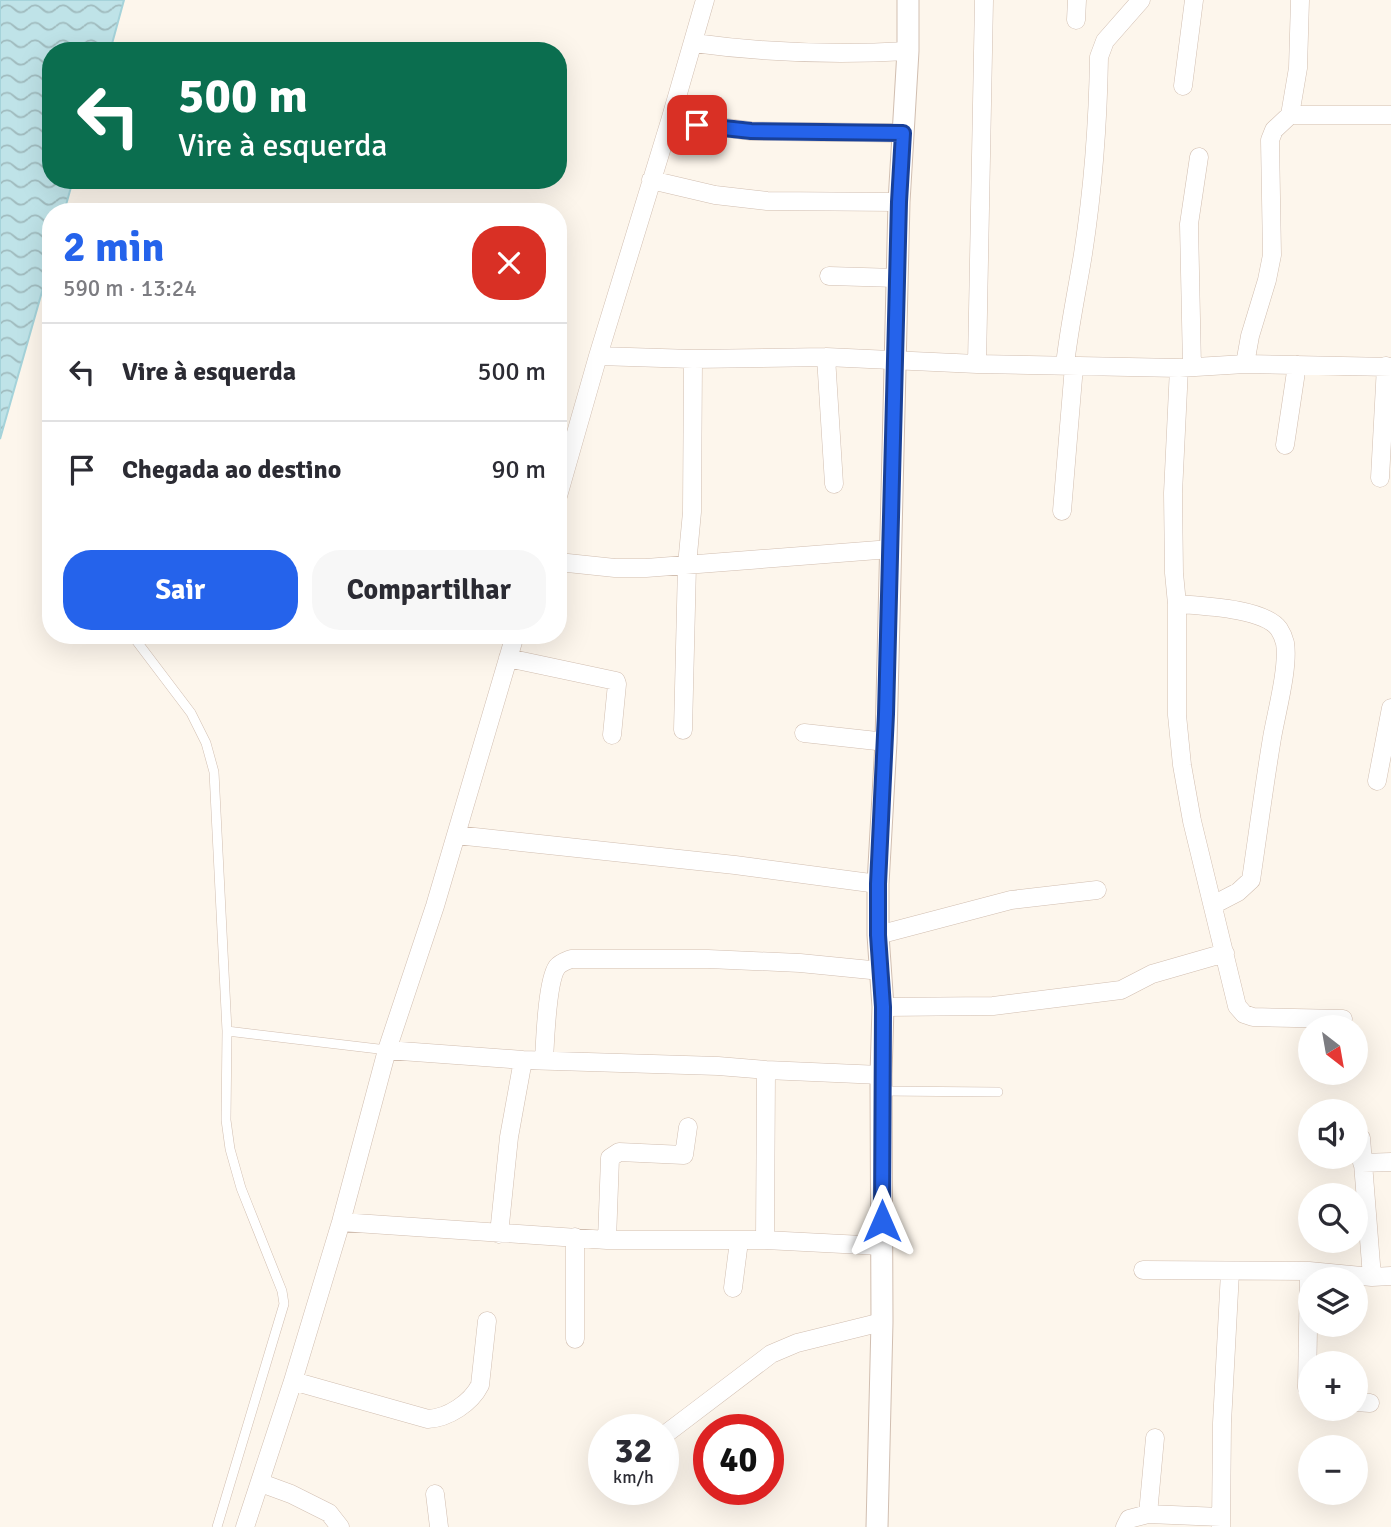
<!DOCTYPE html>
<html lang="pt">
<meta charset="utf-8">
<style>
:root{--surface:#fff;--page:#f7f7f7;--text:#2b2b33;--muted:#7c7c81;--line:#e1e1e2;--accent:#2563eb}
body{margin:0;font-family:Signika,sans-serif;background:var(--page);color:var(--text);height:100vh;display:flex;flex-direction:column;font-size:26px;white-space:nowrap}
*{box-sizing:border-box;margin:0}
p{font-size:23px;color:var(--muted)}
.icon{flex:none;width:38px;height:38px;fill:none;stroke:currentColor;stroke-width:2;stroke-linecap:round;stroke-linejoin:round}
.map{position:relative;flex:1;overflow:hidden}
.panel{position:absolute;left:42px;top:203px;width:525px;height:441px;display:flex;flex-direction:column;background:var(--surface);border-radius:28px;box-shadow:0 7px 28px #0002}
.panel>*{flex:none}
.banner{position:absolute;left:42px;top:42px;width:525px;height:147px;border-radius:28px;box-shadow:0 7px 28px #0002;background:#0b6e4f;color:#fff;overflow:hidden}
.needle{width:46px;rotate:149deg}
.tools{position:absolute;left:1298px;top:1015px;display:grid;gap:14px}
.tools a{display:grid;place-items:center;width:70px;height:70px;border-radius:50%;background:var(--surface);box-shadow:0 7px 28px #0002;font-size:35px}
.speed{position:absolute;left:588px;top:1414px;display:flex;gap:14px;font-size:35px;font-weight:700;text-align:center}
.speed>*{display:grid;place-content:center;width:91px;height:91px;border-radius:50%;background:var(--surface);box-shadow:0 7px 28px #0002;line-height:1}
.speed small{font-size:18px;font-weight:400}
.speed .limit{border:10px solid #d22;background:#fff;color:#111}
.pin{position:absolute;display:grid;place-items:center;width:60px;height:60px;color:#fff;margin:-30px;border-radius:14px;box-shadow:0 4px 10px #0006}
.me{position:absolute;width:77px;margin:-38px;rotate:0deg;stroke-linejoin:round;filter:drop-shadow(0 0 5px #0008)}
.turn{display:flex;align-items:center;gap:24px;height:147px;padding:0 21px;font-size:32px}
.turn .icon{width:91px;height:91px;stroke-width:2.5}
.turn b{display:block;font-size:49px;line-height:60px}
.round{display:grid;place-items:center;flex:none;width:74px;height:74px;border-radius:28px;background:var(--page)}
.head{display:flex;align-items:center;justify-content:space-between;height:119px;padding:0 21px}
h1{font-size:42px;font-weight:700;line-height:52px;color:var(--accent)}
.action{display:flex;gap:14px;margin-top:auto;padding:14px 21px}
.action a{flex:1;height:80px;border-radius:28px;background:var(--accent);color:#fff;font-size:28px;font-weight:700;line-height:80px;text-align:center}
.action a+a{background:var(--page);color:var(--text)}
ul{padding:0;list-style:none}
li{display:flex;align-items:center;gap:21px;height:98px;padding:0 21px;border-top:2px solid var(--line)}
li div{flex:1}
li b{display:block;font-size:26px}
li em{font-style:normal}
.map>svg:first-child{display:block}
.water{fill:url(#water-waves);stroke:#a5d3da;stroke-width:2}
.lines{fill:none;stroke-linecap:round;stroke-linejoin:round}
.service-casing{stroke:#d1beb0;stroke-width:10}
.minor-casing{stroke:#d1beb0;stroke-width:19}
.tertiary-casing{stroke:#d1beb0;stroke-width:23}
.service{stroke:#fff;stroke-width:9}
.minor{stroke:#fff;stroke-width:18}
.tertiary{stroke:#fff;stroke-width:21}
.route-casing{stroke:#184099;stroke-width:18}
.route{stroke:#2563eb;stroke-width:12}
</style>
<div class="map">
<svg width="1391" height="1527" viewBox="0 0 1391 1527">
<defs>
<pattern id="water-waves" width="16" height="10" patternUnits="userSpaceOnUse" patternTransform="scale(1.75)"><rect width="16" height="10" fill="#bfe3e8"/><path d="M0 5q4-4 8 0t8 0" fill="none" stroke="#a0bbbe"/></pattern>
</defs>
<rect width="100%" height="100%" fill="#fdf6ec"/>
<path class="water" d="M0,0H124L110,51H51V180H73L64,212H51V260L0,439Z"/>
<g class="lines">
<g class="service-casing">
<path id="service" d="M135,639L191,713L206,743L214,772L227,1031L226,1120L230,1149L241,1188L282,1291L284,1304L217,1527
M227,1031L387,1050
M881,1091L998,1092"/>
</g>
<g class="minor-casing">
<path id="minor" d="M1076,20L1077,0
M694,43C766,53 836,55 908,51
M1183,86L1194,0
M1290,115H1391
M670,121L751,131L903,133
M651,180L715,195L767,201L899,202
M829,276L897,278
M598,356L693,359L826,357L977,364L1179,368L1245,364L1391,367
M826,357L834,484
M977,364L984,0
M1245,364L1250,336L1267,280L1272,255L1270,140L1274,130L1290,115L1298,68L1300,0
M1065,365C1069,328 1077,291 1083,254C1093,189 1098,122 1099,57L1105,41L1141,0
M1192,367L1189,224L1199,157
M1179,368L1173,493L1174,573L1177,604V715L1182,765L1192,821L1237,1006L1244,1014L1253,1017L1343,1019
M1285,445L1297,365
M1380,478L1386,366
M558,496L598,356L670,121L705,0
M1062,511L1074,366
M558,562L615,568H646L891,549
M1177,604C1202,606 1264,608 1279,629C1281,632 1284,639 1285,643C1289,667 1276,714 1272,738C1264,786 1258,833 1251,880L1238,892L1213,905
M508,658L616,681L617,684L612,735
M683,730L687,565L692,512L693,359
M804,733L886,742
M1377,781L1391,708
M456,835L735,865L878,884
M878,935L1011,900L1097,890
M883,1007L993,1006L1121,990L1152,974L1225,953
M387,1050L523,1060L718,1066L766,1070L881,1075
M544,1061C545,1042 547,981 557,967C560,963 566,961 571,959H708L800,963L881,971
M1361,1138L1372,1277
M1362,1163L1391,1162
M341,1222L607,1240H765L882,1246
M499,1234L509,1137L523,1060
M607,1240L610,1158L619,1152L684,1155L688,1127
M765,1240L766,1070
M1143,1270L1309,1271L1372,1277L1391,1276
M1309,1271L1307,1387L1311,1398
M733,1288L739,1241
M575,1339V1237
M293,1381L428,1419C448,1418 471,1403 480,1385L487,1321
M1356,1402L1370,1403
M663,1436L771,1354L797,1343L882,1322
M261,1483L291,1494L329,1513L340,1527
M435,1494L439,1527
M1148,1514L1155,1438
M245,1527L293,1381L341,1222L387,1050L435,906L515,635
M1125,1527L1129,1519L1148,1514L1221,1517
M1221,1527L1222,1423L1230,1272"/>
</g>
<g class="tertiary-casing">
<path id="tertiary" d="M877,1527L882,1322L881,1075L883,1007L878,935V884L886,742L899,202L908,51V0"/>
</g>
<use href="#service" class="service"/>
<use href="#minor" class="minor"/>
<use href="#tertiary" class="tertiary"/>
</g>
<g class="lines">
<g class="route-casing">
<path id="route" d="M697,125L751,131L903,133L899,202L886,714L878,884V935L883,1007L882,1221"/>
</g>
<use href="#route" class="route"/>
</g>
</svg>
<div class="tools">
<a><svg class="needle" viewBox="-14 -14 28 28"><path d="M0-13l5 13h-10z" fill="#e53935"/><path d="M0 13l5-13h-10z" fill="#7c7c81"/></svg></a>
<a><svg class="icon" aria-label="sound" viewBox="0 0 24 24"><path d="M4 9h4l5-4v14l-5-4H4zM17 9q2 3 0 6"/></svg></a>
<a><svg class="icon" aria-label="search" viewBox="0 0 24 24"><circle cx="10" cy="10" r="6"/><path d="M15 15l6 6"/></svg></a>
<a><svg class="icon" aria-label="layers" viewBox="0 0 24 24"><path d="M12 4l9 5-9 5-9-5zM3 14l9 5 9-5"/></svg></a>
<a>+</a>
<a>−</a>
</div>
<div class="speed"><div>32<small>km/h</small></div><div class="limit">40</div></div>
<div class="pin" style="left:697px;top:125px;background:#d93025"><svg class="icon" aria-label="arrive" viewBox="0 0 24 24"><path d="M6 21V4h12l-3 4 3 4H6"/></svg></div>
<svg class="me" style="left:882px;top:1221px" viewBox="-20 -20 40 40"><path d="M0-17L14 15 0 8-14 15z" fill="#2563eb" stroke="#fff" stroke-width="4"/></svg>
<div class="banner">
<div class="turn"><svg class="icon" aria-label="left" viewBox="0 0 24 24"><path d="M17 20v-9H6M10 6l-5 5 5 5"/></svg><div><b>500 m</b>Vire à esquerda</div></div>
</div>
<section class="panel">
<div class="head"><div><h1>2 min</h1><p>590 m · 13:24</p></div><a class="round" style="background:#d93025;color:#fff"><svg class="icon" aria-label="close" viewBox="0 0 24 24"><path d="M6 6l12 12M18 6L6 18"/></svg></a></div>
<ul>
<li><svg class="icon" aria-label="left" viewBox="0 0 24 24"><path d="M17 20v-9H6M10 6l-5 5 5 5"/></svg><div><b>Vire à esquerda</b></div><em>500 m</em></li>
<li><svg class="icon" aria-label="arrive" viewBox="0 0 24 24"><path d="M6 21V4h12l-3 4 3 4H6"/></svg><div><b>Chegada ao destino</b></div><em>90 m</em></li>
</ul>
<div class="action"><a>Sair</a><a>Compartilhar</a></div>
</section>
</div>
